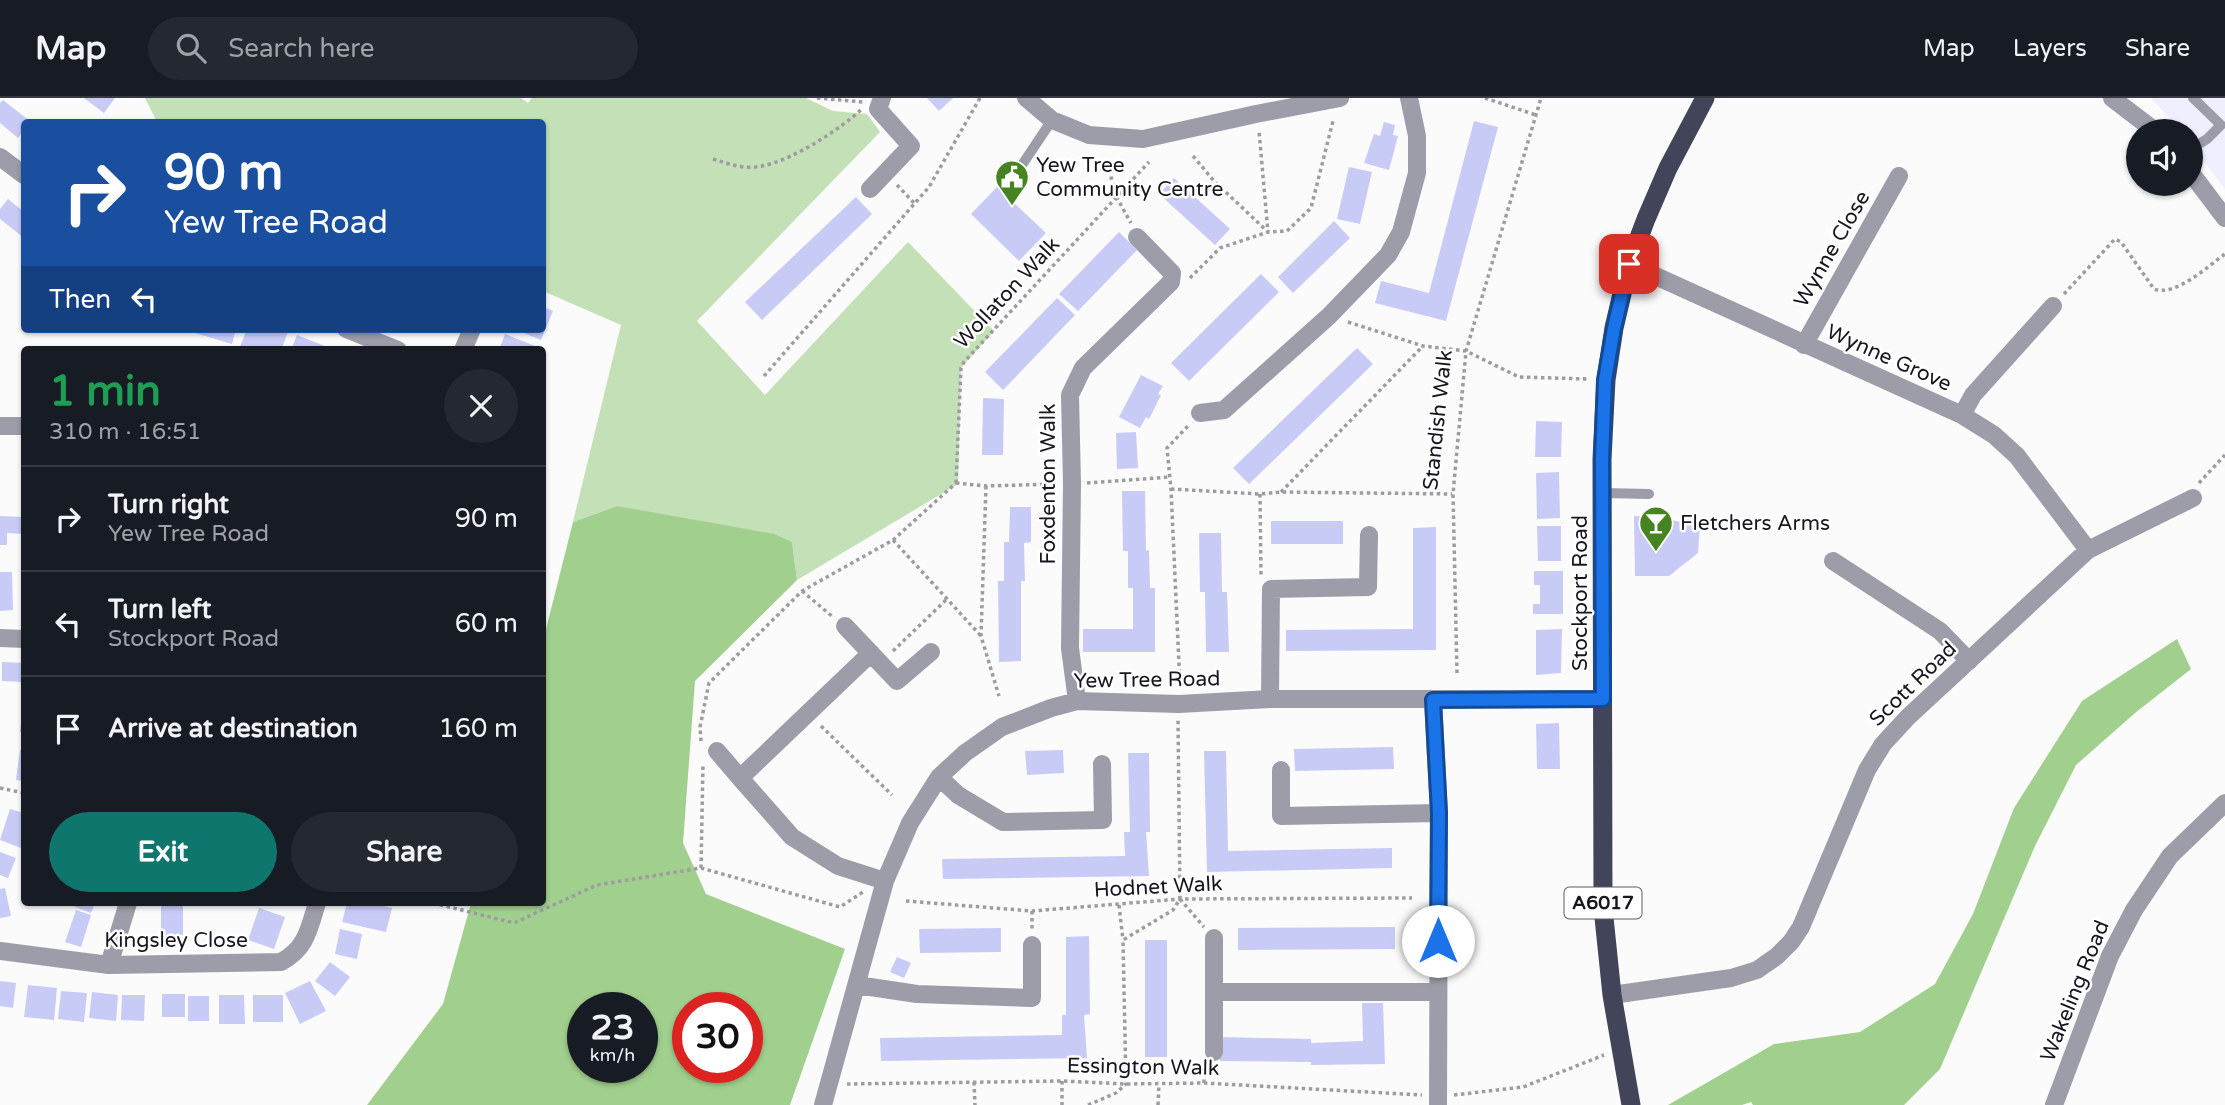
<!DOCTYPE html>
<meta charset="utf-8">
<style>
:root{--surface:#171b24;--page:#242831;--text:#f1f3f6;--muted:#9ea1a6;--line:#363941;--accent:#0f766e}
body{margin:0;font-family:"Varela Round",sans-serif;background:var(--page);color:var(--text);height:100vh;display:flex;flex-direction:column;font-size:26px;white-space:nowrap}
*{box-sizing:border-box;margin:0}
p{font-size:23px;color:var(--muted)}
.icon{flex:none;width:38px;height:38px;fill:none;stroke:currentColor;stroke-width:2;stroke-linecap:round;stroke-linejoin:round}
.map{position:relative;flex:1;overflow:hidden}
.drawer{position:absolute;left:21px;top:248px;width:525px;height:560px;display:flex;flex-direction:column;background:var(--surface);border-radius:7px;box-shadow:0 2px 5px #0004}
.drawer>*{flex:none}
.guide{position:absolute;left:21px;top:21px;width:525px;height:214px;border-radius:7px;box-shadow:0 2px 5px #0004;background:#1a4fa0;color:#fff;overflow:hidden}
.buttons{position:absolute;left:2126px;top:21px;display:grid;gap:14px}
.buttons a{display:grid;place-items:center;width:77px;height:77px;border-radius:50%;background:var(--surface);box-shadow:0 2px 5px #0004;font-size:35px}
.speed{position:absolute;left:567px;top:894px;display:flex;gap:14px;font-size:35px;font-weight:700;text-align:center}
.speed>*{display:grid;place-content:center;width:91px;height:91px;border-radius:50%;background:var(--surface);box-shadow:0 2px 5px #0004;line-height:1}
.speed small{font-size:18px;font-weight:400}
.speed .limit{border:10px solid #d22;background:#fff;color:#111}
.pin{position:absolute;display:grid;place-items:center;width:60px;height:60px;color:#fff;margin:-30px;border-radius:14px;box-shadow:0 4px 10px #0006}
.me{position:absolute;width:77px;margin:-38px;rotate:0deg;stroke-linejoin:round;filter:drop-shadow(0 0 5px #0008)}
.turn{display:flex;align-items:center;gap:24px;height:147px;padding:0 28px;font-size:32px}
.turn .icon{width:91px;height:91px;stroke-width:2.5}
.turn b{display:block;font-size:49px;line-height:60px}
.then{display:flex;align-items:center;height:66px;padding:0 28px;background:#0003;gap:14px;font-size:26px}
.round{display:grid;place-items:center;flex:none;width:74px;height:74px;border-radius:37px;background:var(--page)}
.overview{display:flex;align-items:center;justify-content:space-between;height:119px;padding:0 28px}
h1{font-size:42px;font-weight:700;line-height:52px;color:#1e9e55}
.action{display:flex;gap:14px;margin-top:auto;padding:14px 28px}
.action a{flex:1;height:80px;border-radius:42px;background:var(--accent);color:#fff;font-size:28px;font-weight:700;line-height:80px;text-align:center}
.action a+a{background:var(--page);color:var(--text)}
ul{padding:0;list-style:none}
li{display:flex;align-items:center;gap:21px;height:105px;padding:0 28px;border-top:2px solid var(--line)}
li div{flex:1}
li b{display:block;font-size:26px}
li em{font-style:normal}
header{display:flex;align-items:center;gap:42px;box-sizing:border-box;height:98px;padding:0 35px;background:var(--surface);border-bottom:2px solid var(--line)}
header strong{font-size:33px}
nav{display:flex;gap:38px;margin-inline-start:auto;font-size:24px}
.search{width:490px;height:63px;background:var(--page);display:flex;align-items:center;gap:18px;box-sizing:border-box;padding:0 24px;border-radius:38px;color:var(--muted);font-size:26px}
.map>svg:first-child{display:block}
.built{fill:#eef0ff}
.green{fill:#c3e0b7}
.forest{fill:#a1cf8d;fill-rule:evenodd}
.building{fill:#c8cbf6}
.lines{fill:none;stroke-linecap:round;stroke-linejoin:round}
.path{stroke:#9d9da1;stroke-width:3.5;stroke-dasharray:3.5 3.5;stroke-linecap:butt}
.service{stroke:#9c9da9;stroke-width:10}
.minor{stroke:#9c9da9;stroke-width:18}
.trunk{stroke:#424459;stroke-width:19}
.route-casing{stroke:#114b97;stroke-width:18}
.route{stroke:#1a73e8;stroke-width:12}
.labels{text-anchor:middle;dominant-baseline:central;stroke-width:5;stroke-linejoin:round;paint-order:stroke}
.shield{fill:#fff;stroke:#5c5c63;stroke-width:2}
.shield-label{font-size:19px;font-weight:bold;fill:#161620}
.poi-label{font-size:21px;fill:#161620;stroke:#fff;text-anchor:start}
.street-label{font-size:21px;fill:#161620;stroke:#fff}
</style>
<header>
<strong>Map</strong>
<div class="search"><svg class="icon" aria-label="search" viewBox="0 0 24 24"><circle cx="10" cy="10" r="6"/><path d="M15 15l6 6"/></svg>Search here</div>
<nav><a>Map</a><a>Layers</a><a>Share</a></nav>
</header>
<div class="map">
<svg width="2225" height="1007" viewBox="0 0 2225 1007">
<rect width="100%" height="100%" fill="#fbfbfb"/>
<path class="built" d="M2151,0H2225V91L2191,47V33H2181Z"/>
<path class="green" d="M145,0H521L528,5L532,0H806L833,13L867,16L880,34L697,223L765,297L908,144L994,233L961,270L958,386L797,482L792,444L617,408L573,424L621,227L543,193L542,24H157Z"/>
<path class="forest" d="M617,408L774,436L792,444L797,482L695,583L683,745L706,796L845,851L790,1007H367L443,906L471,805H542L543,543L573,424ZM583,910H642V970H583ZM688,910H747V970H688Z
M2177,541L2191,571L2135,615L2076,667L2035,748L1940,971L1904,1007H1753L1751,1004L1742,1007H1668L1774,946L1860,934L1935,886L1973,816L2014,710L2082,603Z"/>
<path class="building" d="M84,0H115L104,15Z
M927,0H953L939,13Z
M3,2L31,24H24V31L18,40L0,25V5Z
M1474,23L1498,29L1446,223L1375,205L1381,183L1429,195Z
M1384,24L1395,27L1393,37L1398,38L1389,72L1364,65L1374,36L1380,38Z
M1349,69L1372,74L1360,126L1337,121Z
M1174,80L1230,131L1215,147L1159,96Z
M997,89L1046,135L1019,163L971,116Z
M856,99L872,116L762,222L745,204Z
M8,101L24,114V140L0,121V111Z
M1334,123L1350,140L1293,195L1278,179Z
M1119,134L1137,152L1078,213L1059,196Z
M1261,176L1279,194L1189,283L1171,265Z
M1057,200L1075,217L1003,292L985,274Z
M542,208L553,213L541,242L514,231H542Z
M196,231H236L232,246L195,235Z
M247,231H281L288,234L281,252H246L240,249Z
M505,236L535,248L533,252H499Z
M297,237L335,252H291Z
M1357,250L1373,266L1249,386L1233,370Z
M1141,277L1163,288L1158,296L1161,297L1149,321L1146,319L1140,330L1119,319Z
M983,300L1004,301L1003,357H982Z
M1536,323L1562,324L1561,359H1535Z
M1136,334L1138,370L1117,371L1116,335Z
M1559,374L1560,420L1537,421L1536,375Z
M1122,393H1145L1146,453L1149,452L1150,490H1155V554H1083V531H1133V490H1128V453H1123Z
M1010,409H1031V444L1024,445L1025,483H1021V563L999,564L998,483H1004V444H1009Z
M0,418L24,419V436L7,435V447H0Z
M1634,418L1653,419L1700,427L1698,455L1669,478H1635Z
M1271,423H1343V446H1271Z
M1537,428H1561V463H1538Z
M1436,429V552L1286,553V532L1413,531V430Z
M1199,435H1221L1222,494H1227L1229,554H1206L1205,494H1200Z
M1534,473H1563V516H1533V506H1540V487H1534Z
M0,474H12L13,512L0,513Z
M1562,531L1561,575L1536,577V532Z
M2,564L24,565V584L2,583Z
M23,610H24V634H20Z
M1559,625L1560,671H1537L1536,626Z
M1393,649L1394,671L1295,673L1294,651Z
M20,652H24V683L16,682Z
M1063,652L1064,675L1027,677L1025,653Z
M1204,653H1226L1228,753L1392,750V770L1207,774Z
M1128,655H1149L1150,734H1146L1149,778L943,781L942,761L1125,758L1124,734H1130Z
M10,711L24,715V739L21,750L0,742Z
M0,754L16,760L8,780L0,777Z
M5,790L11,818L0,820V791Z
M71,805H95L91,815L70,807Z
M161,805H183V837H161Z
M347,805H371L392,810L386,834L342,824Z
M259,810L285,819L274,851L248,842Z
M76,812L91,817L81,849L65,844Z
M1395,829V851L1238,852V830Z
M1001,830V854L920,855L919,831Z
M340,831L362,836L357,861L335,856Z
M1089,838L1090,916L1084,917L1087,960L881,963L880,940L1062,937V917H1066V839Z
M1145,842H1167V959H1145Z
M897,859L911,865L904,880L890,874Z
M330,864L350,879L335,898L315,883Z
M0,883L16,885L13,910L0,908Z
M310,883L326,913L300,926L285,895Z
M28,887L57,890L54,922L24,919Z
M61,893L87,895L84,924L58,921Z
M92,894L118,897L116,923L89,920Z
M162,896H185V919H162Z
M122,897H145L144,923L121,922Z
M219,897H244L245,926H219Z
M253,897H283V924H253Z
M188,898H209V923H188Z
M1362,905H1383L1385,966L1311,967V964L1220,963V939L1311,941V945L1363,943Z"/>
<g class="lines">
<path class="path" d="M817,0L863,4
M1485,0L1536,17
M1193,58L1214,83L1268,134L1287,133L1311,110L1333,23
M713,61C729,66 744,72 762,68C793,62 839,32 862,11
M1107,65L1117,100L1131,125
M897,87L915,106
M1190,180L1220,150L1268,134L1259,33
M2064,196L2115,141L2121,144L2154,191C2175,199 2207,169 2225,156
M1348,224L1423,248L1466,253L1519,279L1589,281
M764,278L929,89L980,0
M956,385L961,270L964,264L1149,64
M956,385L986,388L1055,386
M1087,385L1169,379
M2199,385L2225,357
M986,388L981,538L999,598
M1171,391L1260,396L1281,394L1452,396
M1281,394L1423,248
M1260,396L1261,477
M893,442L981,538
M802,493L833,519
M893,553L947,501
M1457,575L1453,396L1466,253L1541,0
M1180,589L1171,391L1167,350L1189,327
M821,628L892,697
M701,643L700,629L709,585L802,493L893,442L956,385
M0,690L24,695
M701,770L703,665
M1180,801L1204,829
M906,803L1032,813L1180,801L1412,800
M433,805L514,825L597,787L701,770L840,809L863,794
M1119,807L1123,842
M1032,813V832
M1062,983V1007
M974,984L975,1007
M1204,985V969
M847,986L1062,983L1126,986L1204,985L1422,997
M1454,997L1523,989L1604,957
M1088,1007L1116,995L1126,986L1123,842L1173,812L1180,801L1178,621
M1158,1007L1159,986"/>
<path class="service" d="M2191,51L2207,41L2221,27L2193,0
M1014,79L1052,22
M1603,395L1649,396"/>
<path class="minor" d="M1026,0L1052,22L1089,37L1143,41L1256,16L1340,0
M2112,0L2155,33
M0,59L24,77
M2191,75L2225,120
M870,91L911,48L878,11L882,0
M1629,166L1962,317L1994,337L2017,358L2088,452
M346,231L398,252
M1804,247L1899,78
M463,252L472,231
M1200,315L1224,312L1329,218L1388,157L1401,134L1417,75V38L1409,0
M1962,317L1973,297L2053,208
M0,328H24
M1833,463L1940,533L1969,563
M845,528L897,583L931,554
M0,540L24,541
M871,555L740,680L792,739L838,768L885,783
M1270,601L1271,491L1368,489L1369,437
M1433,602L1439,715L1438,1007
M1077,603L1070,550L1072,386L1070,297L1083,270L1171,184L1172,175L1137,139
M717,653L740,680
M1281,672V718L1439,715
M939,679L958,697L1003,724L1103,722L1102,666
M1214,840V954
M0,853L109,867L281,864C306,851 309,831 317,805
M109,867L128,805
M857,887L917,896L1032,900V847
M1214,894H1438
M1612,897L1731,880L1757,872L1777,858L1791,844L1801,829L1867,672L1883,646L1908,619L2088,452L2193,400
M823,1007L885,783L910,725L939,679L965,655L1002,629L1051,610L1077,603L1179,606L1270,601H1603
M2054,1007L2110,858L2134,812L2170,758L2225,705"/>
<path class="trunk" d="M1631,1007L1612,897L1603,810L1602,361L1606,282L1614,230L1629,166L1646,121L1668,70L1705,0"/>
</g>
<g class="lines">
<g class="route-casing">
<path id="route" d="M1438,843L1439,715L1433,602L1603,601L1602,361L1605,282L1614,230L1629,166"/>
</g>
<use href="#route" class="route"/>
</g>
<defs>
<g id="civic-pin" transform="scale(1.75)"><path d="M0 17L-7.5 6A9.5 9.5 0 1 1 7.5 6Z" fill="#468422" stroke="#fff"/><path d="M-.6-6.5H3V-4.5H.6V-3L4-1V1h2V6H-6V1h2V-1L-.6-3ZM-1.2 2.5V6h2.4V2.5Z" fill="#fff"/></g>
<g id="bar-pin" transform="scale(1.75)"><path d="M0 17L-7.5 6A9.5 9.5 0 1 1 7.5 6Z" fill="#468422" stroke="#fff"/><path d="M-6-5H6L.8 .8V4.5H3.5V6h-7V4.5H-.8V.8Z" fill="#fff"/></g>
</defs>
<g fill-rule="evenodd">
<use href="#civic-pin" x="1012" y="79"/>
<use href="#bar-pin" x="1656" y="425"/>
</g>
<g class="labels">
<rect class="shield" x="1564.5" y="789.5" width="77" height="31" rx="5"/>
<g class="shield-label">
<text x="1603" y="805">A6017</text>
</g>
<g class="poi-label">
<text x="1036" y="67">Yew Tree<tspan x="1036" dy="24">Community Centre</tspan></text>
<text x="1680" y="425">Fletchers Arms</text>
</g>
<g class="street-label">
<text transform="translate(1832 151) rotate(-60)">Wynne Close</text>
<text transform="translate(1007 195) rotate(-47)">Wollaton Walk</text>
<text transform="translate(1889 260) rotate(24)">Wynne Grove</text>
<text transform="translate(1438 322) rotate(-84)">Standish Walk</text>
<text transform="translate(1048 386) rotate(-90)">Foxdenton Walk</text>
<text transform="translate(1580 495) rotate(-90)">Stockport Road</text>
<text transform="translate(1147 582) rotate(-1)">Yew Tree Road</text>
<text transform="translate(1913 586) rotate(-44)">Scott Road</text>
<text transform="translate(1158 789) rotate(-3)">Hodnet Walk</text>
<text x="176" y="842">Kingsley Close</text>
<text transform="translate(2075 893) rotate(-68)">Wakeling Road</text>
<text transform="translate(1143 969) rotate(1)">Essington Walk</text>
</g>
</g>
</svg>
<div class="buttons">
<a><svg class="icon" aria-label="sound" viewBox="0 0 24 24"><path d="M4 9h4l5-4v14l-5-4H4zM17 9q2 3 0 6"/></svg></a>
</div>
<div class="speed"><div>23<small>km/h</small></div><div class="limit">30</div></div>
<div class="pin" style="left:1629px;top:166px;background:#d93025"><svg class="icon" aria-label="arrive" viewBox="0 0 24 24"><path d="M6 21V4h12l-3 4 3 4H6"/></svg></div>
<svg class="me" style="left:1438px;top:843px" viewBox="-20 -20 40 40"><circle r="19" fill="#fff"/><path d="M0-13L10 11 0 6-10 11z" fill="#1a73e8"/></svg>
<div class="guide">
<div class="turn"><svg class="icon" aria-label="right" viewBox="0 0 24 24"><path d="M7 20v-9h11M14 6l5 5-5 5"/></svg><div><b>90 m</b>Yew Tree Road</div></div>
<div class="then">Then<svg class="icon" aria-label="left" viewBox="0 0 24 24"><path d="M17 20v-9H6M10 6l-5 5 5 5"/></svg></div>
</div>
<section class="drawer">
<div class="overview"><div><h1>1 min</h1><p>310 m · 16:51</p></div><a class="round"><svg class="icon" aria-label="close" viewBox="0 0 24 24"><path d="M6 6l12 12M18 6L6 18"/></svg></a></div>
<ul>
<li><svg class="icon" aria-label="right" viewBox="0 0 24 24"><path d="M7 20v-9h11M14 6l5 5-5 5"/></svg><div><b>Turn right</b><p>Yew Tree Road</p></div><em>90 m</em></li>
<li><svg class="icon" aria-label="left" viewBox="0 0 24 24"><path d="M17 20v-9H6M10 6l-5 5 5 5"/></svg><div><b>Turn left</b><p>Stockport Road</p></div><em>60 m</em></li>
<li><svg class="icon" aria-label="arrive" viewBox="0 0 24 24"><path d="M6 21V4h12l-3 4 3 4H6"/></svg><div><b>Arrive at destination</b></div><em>160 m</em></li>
</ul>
<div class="action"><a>Exit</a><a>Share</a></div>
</section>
</div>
